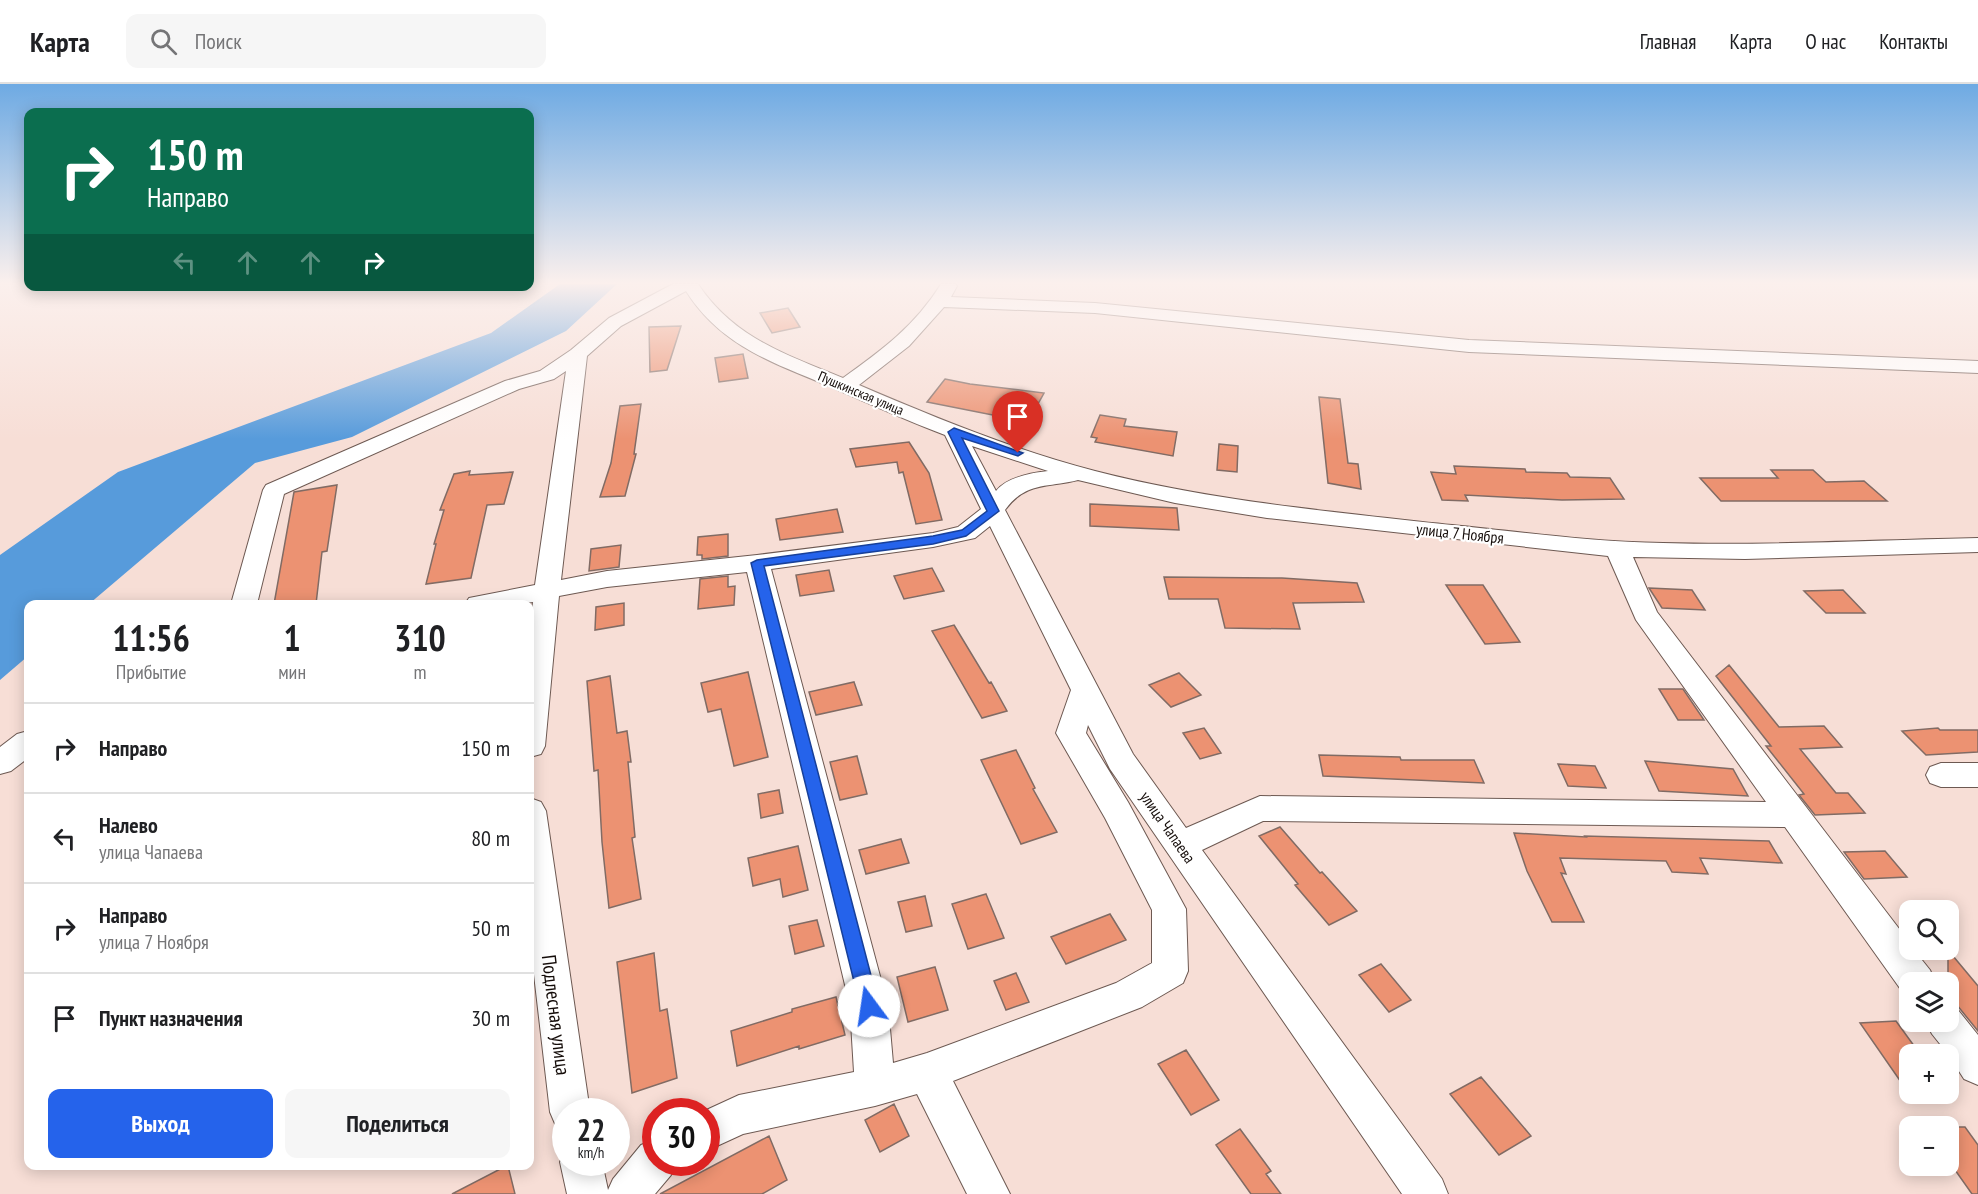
<!DOCTYPE html>
<html lang="ru">
<meta charset="utf-8">
<style>
:root{--surface:#fff;--page:#f6f6f6;--text:#202124;--muted:#757577;--line:#e0e0e0;--accent:#2563eb}
body{margin:0;font-family:"PT Sans Narrow",sans-serif;background:var(--page);color:var(--text);height:100vh;display:flex;flex-direction:column;font-size:22px;white-space:nowrap}
*{box-sizing:border-box;margin:0}
p{font-size:20px;color:var(--muted)}
.icon{flex:none;width:33px;height:33px;fill:none;stroke:currentColor;stroke-width:2;stroke-linecap:round;stroke-linejoin:round}
.map{position:relative;flex:1;overflow:hidden}
.sheet{position:absolute;left:24px;top:516px;width:510px;height:570px;display:flex;flex-direction:column;background:var(--surface);border-radius:12px;box-shadow:0 3px 15px #0003}
.sheet>*{flex:none}
.guide{position:absolute;left:24px;top:24px;width:510px;height:183px;border-radius:12px;box-shadow:0 3px 15px #0003;background:#0b6e4f;color:#fff;overflow:hidden}
.buttons{position:absolute;left:1899px;top:816px;display:grid;gap:12px}
.buttons a{display:grid;place-items:center;width:60px;height:60px;border-radius:12px;background:var(--surface);box-shadow:0 3px 15px #0003;font-size:30px}
.speed{position:absolute;left:552px;top:1014px;display:flex;gap:12px;font-size:30px;font-weight:700;text-align:center}
.speed>*{display:grid;place-content:center;width:78px;height:78px;border-radius:50%;background:var(--surface);box-shadow:0 3px 15px #0003;line-height:1}
.speed small{font-size:15px;font-weight:400}
.speed .limit{border:9px solid #d22;background:#fff;color:#111}
.pin{position:absolute;display:grid;place-items:center;width:51px;height:51px;color:#fff;margin:-62px -26px;border-radius:50% 50% 50% 0;rotate:-45deg;box-shadow:0 0 6px #0007}
.pin .icon{rotate:45deg}
.me{position:absolute;width:66px;margin:-33px;rotate:346deg;stroke-linejoin:round;filter:drop-shadow(0 0 4px #0008)}
.turn{display:flex;align-items:center;gap:21px;height:126px;padding:0 24px;font-size:27px}
.turn .icon{width:78px;height:78px;stroke-width:2.5}
.turn b{display:block;font-size:42px;line-height:51px}
.lanes{display:flex;align-items:center;height:57px;padding:0 24px;background:#0003;justify-content:center;gap:30px;direction:ltr}
.lanes .off{opacity:.35}
.eta{display:flex;justify-content:space-evenly;align-items:center;height:102px;text-align:center}
.eta b{font-size:36px;font-weight:800;line-height:42px}
.action{display:flex;gap:12px;margin-top:auto;padding:12px 24px}
.action a{flex:1;height:69px;border-radius:12px;background:var(--accent);color:#fff;font-size:24px;font-weight:800;line-height:69px;text-align:center}
.action a+a{background:var(--page);color:var(--text)}
ul{padding:0;list-style:none}
li{display:flex;align-items:center;gap:18px;height:90px;padding:0 24px;border-top:2px solid var(--line)}
li div{flex:1}
li b{display:block;font-size:22px}
li em{font-style:normal}
header{display:flex;align-items:center;gap:36px;box-sizing:border-box;height:84px;padding:0 30px;background:var(--surface);border-bottom:2px solid var(--line)}
header strong{font-size:28px}
nav{display:flex;gap:33px;margin-inline-start:auto;font-size:21px}
.search{width:420px;height:54px;background:var(--page);display:flex;align-items:center;gap:15px;box-sizing:border-box;padding:0 21px;border-radius:12px;color:var(--muted);font-size:22px}
.map>svg:first-child{display:block}
.water{fill:#579bdb}
.building{fill:#ec9272;stroke:#816b64;stroke-width:1.5}
.lines{fill:none;stroke-linecap:round;stroke-linejoin:round}
.street-casing{stroke:#6d5952;stroke-width:2}
.street{fill:#fff;fill-rule:evenodd}
.route{fill:#2563eb;stroke:#184099;stroke-width:1.5}
.labels{text-anchor:middle;dominant-baseline:central;stroke-width:4.5;stroke-linejoin:round;paint-order:stroke}
.far-street-label{font-size:14px;fill:#140c09;stroke:#fff}
.street-label{font-size:16px;fill:#140c09;stroke:#fff}
.near-street-label{font-size:20px;fill:#140c09;stroke:#fff}
</style>
<header>
<strong>Карта</strong>
<div class="search"><svg class="icon" aria-label="search" viewBox="0 0 24 24"><circle cx="10" cy="10" r="6"/><path d="M15 15l6 6"/></svg>Поиск</div>
<nav><a>Главная</a><a>Карта</a><a>О нас</a><a>Контакты</a></nav>
</header>
<div class="map">
<svg width="1978" height="1110" viewBox="0 0 1978 1110">
<rect width="100%" height="100%" fill="#f7ded6"/>
<path class="water" d="M560,200H617L566,247L352,353L255,379L89,520H28V572L0,596V471L118,388L491,249Z"/>
<path class="building" d="M788,224L800,243L772,249L760,229Z
M681,242L667,286L650,288L649,243Z
M743,270L748,294L719,298L715,274Z
M945,295L970,300L1044,309L1028,338L927,318Z
M1319,313L1340,315L1348,379L1358,380L1361,405L1328,399Z
M641,320L634,370H636L625,412L600,413L611,379L620,322Z
M1100,331L1126,335L1124,342L1177,348L1173,372L1095,358L1097,354L1091,353Z
M909,358L929,389L942,436L916,440L903,388L899,389L897,378L856,383L850,365Z
M1219,360L1238,362L1237,388L1217,386Z
M1454,382L1525,385L1526,388L1567,389L1570,393L1610,394L1624,415L1562,416L1465,411L1468,417L1442,416L1431,388L1456,390Z
M1771,386H1813L1826,398L1864,397L1887,417H1721L1700,394H1778Z
M470,387L469,391L513,388L504,420L487,421L471,494L426,500L436,460H434L444,426H440L454,390Z
M337,401L327,467L322,468L316,520H274L294,408Z
M1090,420L1177,424L1179,446L1090,442Z
M837,425L843,448L780,456L776,435Z
M728,450V472L702,475V471H697L698,453Z
M621,461L619,483L589,487L591,465Z
M932,484L944,507L904,515L894,492Z
M829,486L834,507L800,512L796,491Z
M728,492V503L735,502L734,521L698,525L700,495Z
M1164,493L1282,494L1357,499L1364,518L1293,519L1300,545L1225,544L1218,515H1169Z
M1446,501H1483L1520,558L1485,560Z
M1649,504L1692,506L1705,526L1662,524Z
M1843,506L1865,529H1826L1804,507Z
M624,519V541L595,546L596,523Z
M954,541L989,599L991,598L1007,627L982,634L932,547Z
M1729,581L1779,643L1824,642L1842,663L1800,665L1836,709H1848L1865,729L1815,731L1799,711L1804,710L1766,662H1771L1716,592Z
M748,588L768,673L734,682L721,625L708,628L701,599Z
M1179,589L1201,611L1171,623L1149,601Z
M610,592L617,649L627,647L631,678H628L635,753L632,754L641,815L609,824L602,758L598,686L594,687L587,597Z
M854,598L862,621L816,631L809,608Z
M1659,605H1683L1704,636H1678Z
M1204,644L1221,669L1200,675L1183,649Z
M1938,644L1940,646H1978V668L1926,671L1902,647Z
M1016,666L1035,704L1033,705L1057,748L1021,760L981,676Z
M1319,671L1400,673L1401,676H1474L1484,699L1323,692Z
M857,672L867,710L840,716L830,678Z
M1645,677L1733,685L1748,712L1659,707Z
M1558,680L1595,682L1606,704L1568,702Z
M779,706L783,729L761,734L758,710Z
M1280,743L1320,789L1322,788L1357,827L1329,841L1295,801L1298,800L1259,752Z
M1514,749L1586,753L1585,752L1769,757L1782,779L1700,774L1708,790L1672,788L1666,777L1560,774L1566,790L1561,789L1584,838H1552L1527,787Z
M901,755L909,779L866,790L859,766Z
M798,762L808,806L783,813L780,795L753,802L748,774Z
M1885,767L1907,793L1864,795L1844,768Z
M986,810L1004,854L968,865L952,820Z
M925,812L932,842L906,848L898,818Z
M1110,830L1126,856L1066,880L1051,853Z
M817,836L824,862L795,870L789,842Z
M1948,866L1978,902V947L1948,910V898H1940L1934,891L1948,890Z
M654,869L660,927L667,925L677,994L632,1009L617,878Z
M1381,880L1411,916L1389,928L1359,891Z
M935,883L948,926L908,938L897,893Z
M1016,889L1029,918L1006,926L994,897Z
M836,913L845,951L799,965V962L737,982L731,947L792,928V925Z
M1896,937L1920,970H1910V1011L1860,939Z
M1186,966L1219,1016L1191,1031L1158,980Z
M1481,993L1531,1052L1499,1071L1450,1010Z
M894,1020L909,1052L880,1068L865,1036Z
M1948,1043H1965L1978,1061V1110H1972L1948,1076Z
M1240,1045L1271,1087L1266,1090L1281,1110H1251L1216,1061Z
M769,1052L787,1096L762,1110H660Z
M508,1082L515,1110H452L506,1082Z"/>
<g class="lines">
<g class="street-casing">
<path id="street" d="M673,200H698C734,254 785,270 843,294C882,266 915,242 941,200H955L957,202L951,213L1095,219L1469,256L1978,277V289L1469,268L1095,229L944,223L909,262L859,301C936,334 1014,366 1095,387C1212,417 1332,428 1452,441C1522,448 1592,458 1663,459C1768,462 1873,456 1978,454V468L1745,475L1633,473L1657,528L1910,859V866H1914L1930,886L1935,898H1910V912L1904,910L1785,743L1263,737L1202,766L1442,1095L1448,1110H1402L1110,685L1088,641L1086,649L1128,718L1186,825L1188,887L1183,899L1142,923L953,997L1010,1110H967L917,1010L875,1022L743,1050L706,1067V1028H702L739,1011L854,988L850,922L747,488L607,503L559,512L545,662L541,670L530,673V544L533,518L518,520H465L469,514L535,501L566,287L554,295L519,305L284,410L257,520H231L263,406L266,401L505,297L540,287L571,266L609,234ZM686,207C722,264 777,280 836,305C872,321 908,337 945,351L981,425L958,443L933,449L757,471L607,487L561,496L587,272L621,242ZM972,362L1048,387C1031,389 1007,393 996,407ZM1078,396L1175,419L1267,434L1608,472L1636,536L1766,718L1260,712L1186,744L1133,670L1005,426C1026,397 1048,404 1078,396ZM990,442L1071,606L1056,649L1105,734L1152,826V879L1116,899L927,969L893,979L888,922L771,485L933,463L975,454Z
M28,647V674L11,687L0,690V663L17,650Z
M1941,679H1978V703H1941L1930,699L1926,691L1930,683Z
M530,714L541,718L546,727L590,1028H566V1046L556,1042L550,1028L530,856Z
M1948,922L1958,926L1978,951V1001L1964,995L1948,970L1932,950L1926,938H1948Z
M656,1055V1078H676L671,1091L655,1110H567L560,1078L566,1065V1078H602L608,1106L613,1095L641,1061Z"/>
</g>
<use href="#street" class="street"/>
</g>
<linearGradient id="sky" x2="0" y2="1"><stop stop-color="#6eaae3"/><stop offset="0.56" stop-color="#fbf0ed"/><stop offset="1" stop-color="#fbf0ed" stop-opacity="0"/></linearGradient>
<rect width="1978" height="355" fill="url(#sky)"/>
<path class="route" d="M954,344L1023,369L1018,372L962,354L999,427L966,452L933,460L764,482L879,922L876,928L869,930L863,928L860,922L751,479L757,476L933,452L962,446L987,427L948,348Z"/>
<g class="labels">
<g class="far-street-label">
<text transform="translate(861 309) rotate(23)">Пушкинская улица</text>
</g>
<g class="street-label">
<text transform="translate(1460 449) rotate(6)">улица 7 Ноября</text>
<text transform="translate(1168 743) rotate(55)">улица Чапаева</text>
</g>
<g class="near-street-label">
<text transform="translate(556 931) rotate(83)">Подлесная улица</text>
</g>
</g>
</svg>
<div class="buttons">
<a><svg class="icon" aria-label="search" viewBox="0 0 24 24"><circle cx="10" cy="10" r="6"/><path d="M15 15l6 6"/></svg></a>
<a><svg class="icon" aria-label="layers" viewBox="0 0 24 24"><path d="M12 4l9 5-9 5-9-5zM3 14l9 5 9-5"/></svg></a>
<a>+</a>
<a>−</a>
</div>
<div class="speed"><div>22<small>km/h</small></div><div class="limit">30</div></div>
<div class="pin" style="left:1018px;top:369px;background:#d93025"><svg class="icon" aria-label="arrive" viewBox="0 0 24 24"><path d="M6 21V4h12l-3 4 3 4H6"/></svg></div>
<svg class="me" style="left:869px;top:922px" viewBox="-20 -20 40 40"><circle r="19" fill="#fff"/><path d="M0-13L10 11 0 6-10 11z" fill="#2563eb"/></svg>
<div class="guide">
<div class="turn"><svg class="icon" aria-label="right" viewBox="0 0 24 24"><path d="M7 20v-9h11M14 6l5 5-5 5"/></svg><div><b>150 m</b>Направо</div></div>
<div class="lanes"><svg class="icon off" aria-label="left" viewBox="0 0 24 24"><path d="M17 20v-9H6M10 6l-5 5 5 5"/></svg><svg class="icon off" aria-label="ahead" viewBox="0 0 24 24"><path d="M12 20V5M6 11l6-6 6 6"/></svg><svg class="icon off" aria-label="ahead" viewBox="0 0 24 24"><path d="M12 20V5M6 11l6-6 6 6"/></svg><svg class="icon" aria-label="right" viewBox="0 0 24 24"><path d="M7 20v-9h11M14 6l5 5-5 5"/></svg></div>
</div>
<section class="sheet">
<div class="eta">
<div><b>11:56</b><p>Прибытие</p></div>
<div><b>1</b><p>мин</p></div>
<div><b>310</b><p>m</p></div>
</div>
<ul>
<li><svg class="icon" aria-label="right" viewBox="0 0 24 24"><path d="M7 20v-9h11M14 6l5 5-5 5"/></svg><div><b>Направо</b></div><em>150 m</em></li>
<li><svg class="icon" aria-label="left" viewBox="0 0 24 24"><path d="M17 20v-9H6M10 6l-5 5 5 5"/></svg><div><b>Налево</b><p>улица Чапаева</p></div><em>80 m</em></li>
<li><svg class="icon" aria-label="right" viewBox="0 0 24 24"><path d="M7 20v-9h11M14 6l5 5-5 5"/></svg><div><b>Направо</b><p>улица 7 Ноября</p></div><em>50 m</em></li>
<li><svg class="icon" aria-label="arrive" viewBox="0 0 24 24"><path d="M6 21V4h12l-3 4 3 4H6"/></svg><div><b>Пункт назначения</b></div><em>30 m</em></li>
</ul>
<div class="action"><a>Выход</a><a>Поделиться</a></div>
</section>
</div>
